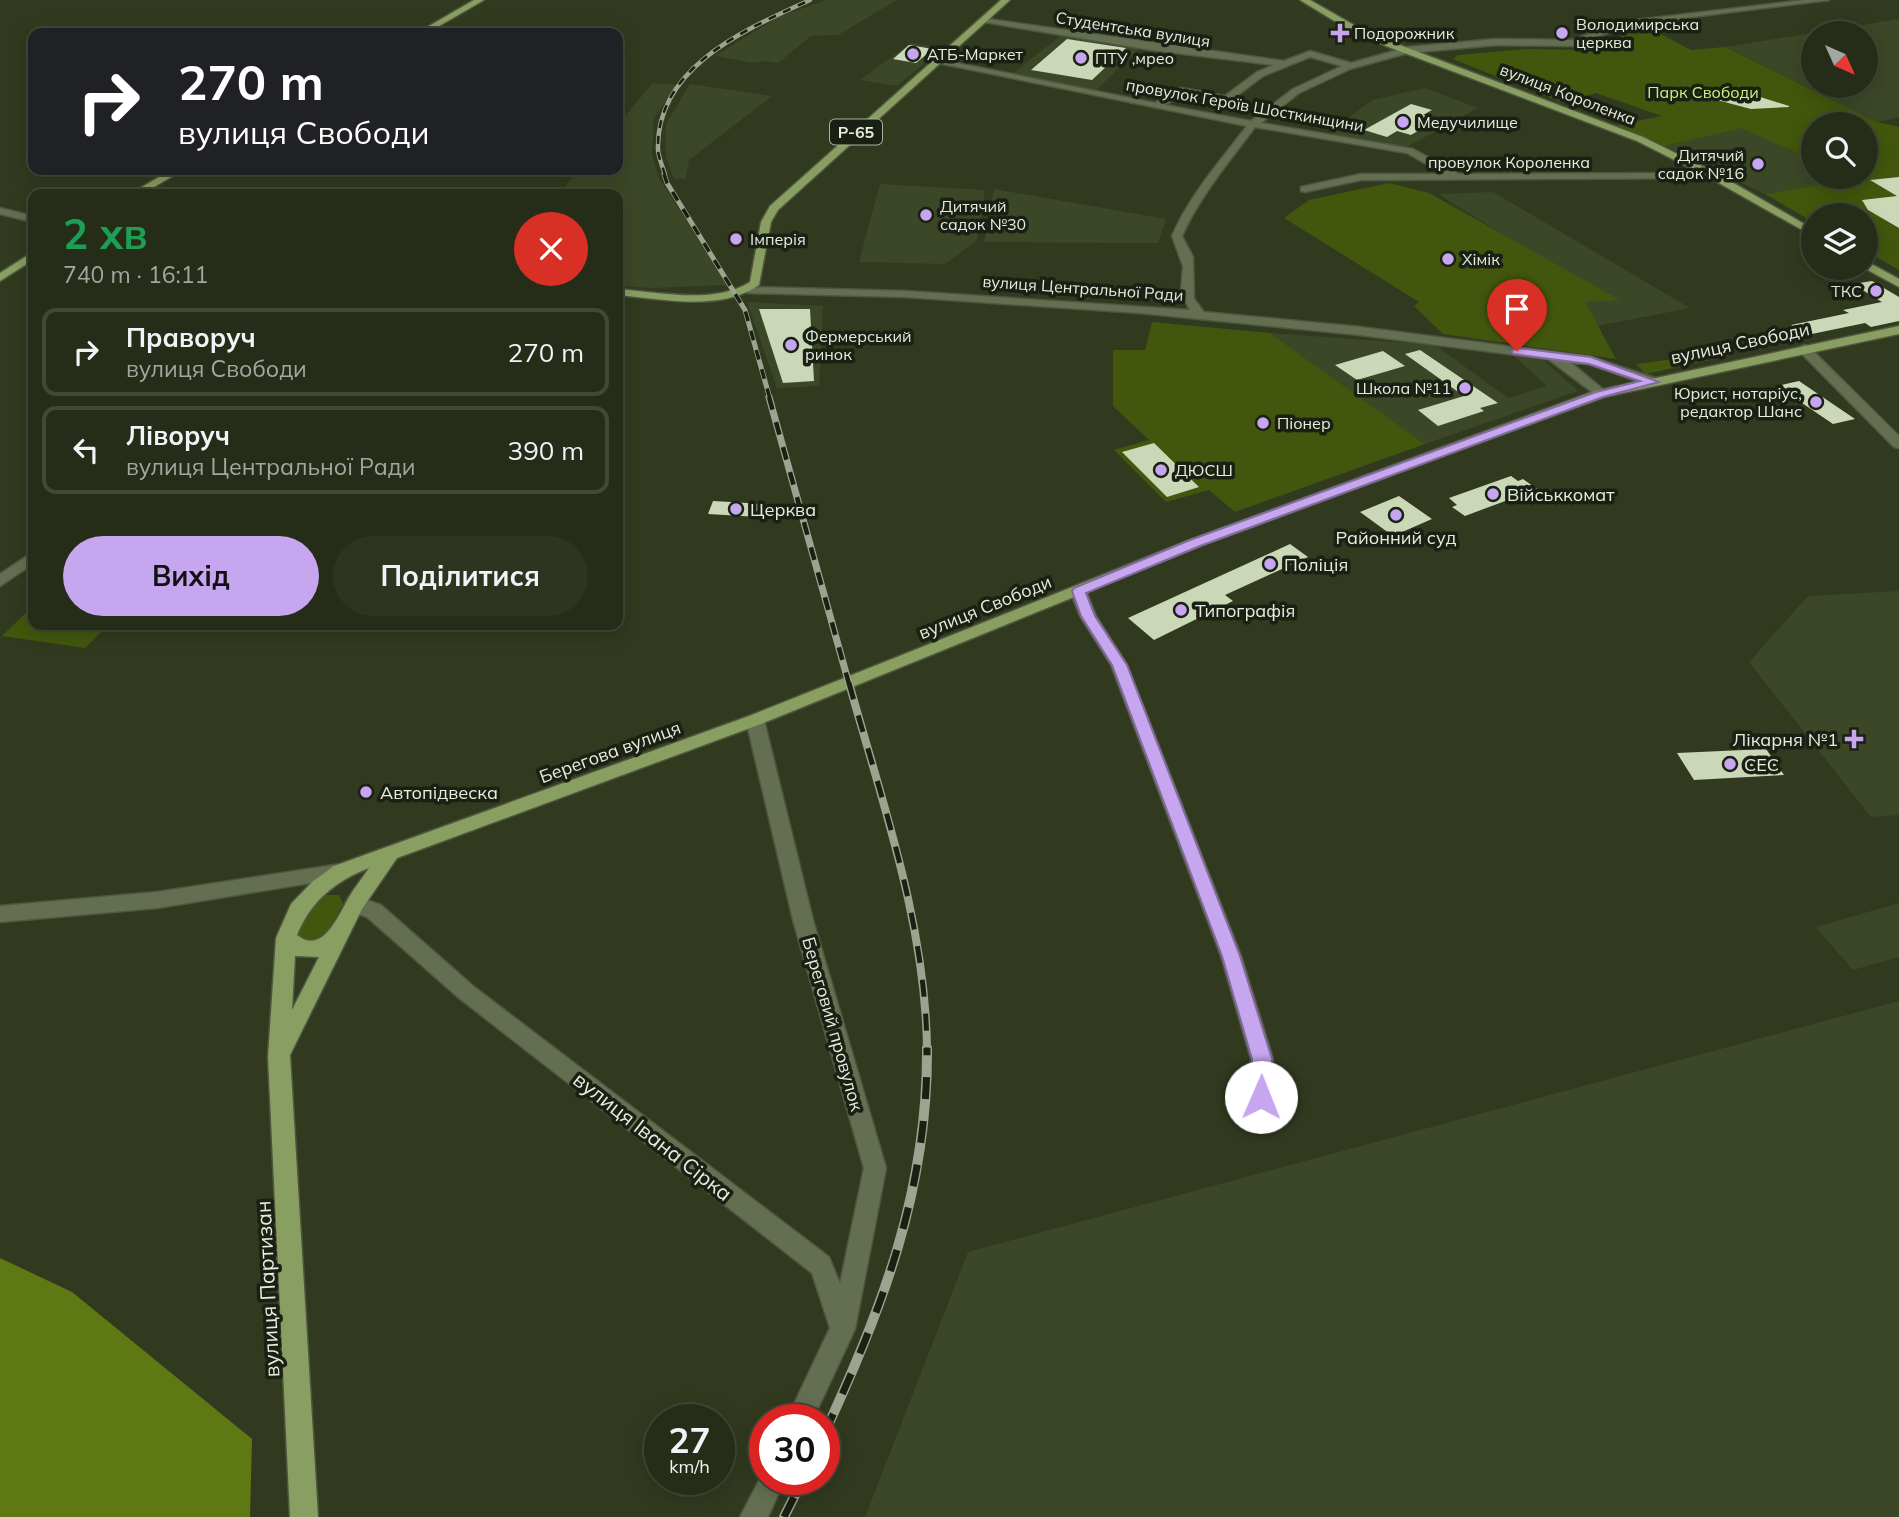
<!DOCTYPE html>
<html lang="uk">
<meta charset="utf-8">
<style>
:root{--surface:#252c17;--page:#2d3420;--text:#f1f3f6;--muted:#a3a7a1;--line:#424836;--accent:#c7a6f0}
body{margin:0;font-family:Mulish,sans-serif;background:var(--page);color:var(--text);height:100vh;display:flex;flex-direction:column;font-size:26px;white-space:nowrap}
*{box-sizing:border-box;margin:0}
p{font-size:23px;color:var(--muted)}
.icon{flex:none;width:38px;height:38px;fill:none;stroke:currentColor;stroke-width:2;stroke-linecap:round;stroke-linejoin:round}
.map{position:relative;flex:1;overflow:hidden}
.panel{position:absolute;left:28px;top:189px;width:595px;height:441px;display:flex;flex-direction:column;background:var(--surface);border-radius:14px;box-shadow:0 4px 18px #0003,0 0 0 2px var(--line)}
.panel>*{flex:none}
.guide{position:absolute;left:28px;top:28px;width:595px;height:147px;border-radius:14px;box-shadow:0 4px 18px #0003,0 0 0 2px var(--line);background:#202124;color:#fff;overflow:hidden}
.needle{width:46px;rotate:135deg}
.fabs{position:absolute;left:1801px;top:21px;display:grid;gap:14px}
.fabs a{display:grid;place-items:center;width:77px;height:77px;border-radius:50%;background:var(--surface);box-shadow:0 4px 18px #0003,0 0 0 2px var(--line);font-size:35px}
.speed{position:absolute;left:644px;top:1404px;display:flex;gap:14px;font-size:35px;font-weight:700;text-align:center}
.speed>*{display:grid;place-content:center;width:91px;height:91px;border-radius:50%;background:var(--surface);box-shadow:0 4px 18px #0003,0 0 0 2px var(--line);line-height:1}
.speed small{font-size:18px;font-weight:400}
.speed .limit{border:10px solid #d22;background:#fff;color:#111}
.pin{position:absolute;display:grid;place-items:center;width:60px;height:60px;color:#fff;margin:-72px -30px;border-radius:50% 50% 50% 0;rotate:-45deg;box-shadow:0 0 7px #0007}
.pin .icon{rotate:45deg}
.me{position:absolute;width:77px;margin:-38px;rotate:1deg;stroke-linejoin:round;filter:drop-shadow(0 0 5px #0008)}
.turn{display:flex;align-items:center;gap:24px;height:147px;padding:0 35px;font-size:32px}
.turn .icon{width:91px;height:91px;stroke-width:2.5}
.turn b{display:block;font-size:49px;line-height:60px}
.round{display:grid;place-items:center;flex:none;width:74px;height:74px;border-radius:37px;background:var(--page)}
.overview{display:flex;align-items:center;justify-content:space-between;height:119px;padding:0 35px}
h1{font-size:42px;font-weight:700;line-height:52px;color:#1e9e55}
.primary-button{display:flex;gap:14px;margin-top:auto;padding:14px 35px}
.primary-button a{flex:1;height:80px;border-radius:42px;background:var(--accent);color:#111;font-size:28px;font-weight:700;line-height:80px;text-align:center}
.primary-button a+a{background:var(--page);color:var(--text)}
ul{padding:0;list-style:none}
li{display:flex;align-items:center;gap:21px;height:88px;margin:0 14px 10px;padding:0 21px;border:4px solid var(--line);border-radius:14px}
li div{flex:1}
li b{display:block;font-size:26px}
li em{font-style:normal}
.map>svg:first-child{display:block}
.built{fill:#3c4727;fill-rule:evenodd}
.green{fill:#42570d}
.forest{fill:#5e7913}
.building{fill:#cbd8b7}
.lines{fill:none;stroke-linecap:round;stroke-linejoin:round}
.minor-casing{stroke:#4f563f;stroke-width:3}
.major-casing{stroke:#4f563f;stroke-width:3}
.minor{fill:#646f52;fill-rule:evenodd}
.major{fill:#899e61;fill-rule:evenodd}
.rail-far4-casing{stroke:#9ca38e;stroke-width:4.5}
.rail-far3-casing{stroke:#9ca38e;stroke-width:5}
.rail-far2-casing{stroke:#9ca38e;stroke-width:7}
.rail-far1-casing{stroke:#9ca38e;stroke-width:8}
.rail-casing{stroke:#9ca38e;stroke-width:10}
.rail-far4{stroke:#1b2014;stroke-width:2.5;stroke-dasharray:8;stroke-linecap:butt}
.rail-far3{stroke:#1b2014;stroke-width:3.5;stroke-dasharray:10;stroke-linecap:butt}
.rail-far2{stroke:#1b2014;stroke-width:4.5;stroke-dasharray:13;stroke-linecap:butt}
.rail-far1{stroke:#1b2014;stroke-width:5;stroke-dasharray:17;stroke-linecap:butt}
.rail{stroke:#1b2014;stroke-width:7;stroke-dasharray:22;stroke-linecap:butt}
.route{fill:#c7a6f0;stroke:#816c9c;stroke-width:2}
.poi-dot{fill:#c7a6f0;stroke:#1b2014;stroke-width:2.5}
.labels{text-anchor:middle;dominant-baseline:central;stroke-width:7;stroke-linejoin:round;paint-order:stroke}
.far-poi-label{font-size:16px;fill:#e7eddd;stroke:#1b2014;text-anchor:start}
.far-street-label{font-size:16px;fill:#e7eddd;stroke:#1b2014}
.far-park-label{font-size:16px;fill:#cdf57b;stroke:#1b2014}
.shield{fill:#1b2014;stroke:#aab0a1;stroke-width:2}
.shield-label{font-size:16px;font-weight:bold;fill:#e7eddd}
.street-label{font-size:18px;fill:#e7eddd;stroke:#1b2014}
.poi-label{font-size:18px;fill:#e7eddd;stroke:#1b2014;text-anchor:start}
.near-street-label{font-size:21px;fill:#e7eddd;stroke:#1b2014}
</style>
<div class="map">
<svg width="1899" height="1517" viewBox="0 0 1899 1517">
<rect width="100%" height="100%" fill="#313a1f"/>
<path class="built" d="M826,0H897L838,35L811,36L778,63L767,61L754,63L715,56L778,17Z
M1899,19V117L1877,122L1725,47ZM1813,33H1866V86H1813Z
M1063,34L1142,46L1095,91L1012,74Z
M911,43L943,48L897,86L860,80Z
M653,83L677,85L654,118L652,155L659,178L727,285L651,288L618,286V194H558L579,170H618V124Z
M690,84L772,96L689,160L686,178L674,179L666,157V124Z
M1425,88L1478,108L1405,148L1335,136L1330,132L1372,100Z
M1741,127L1813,160V177H1843L1848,180L1765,194L1665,146Z
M880,184L985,190L977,240L945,264L859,262Z
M994,189L1166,219L1158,243L984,242Z
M1493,192L1690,308L1597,326L1562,271L1438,194Z
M747,302L823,306L819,386L777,388Z
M1270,333L1435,345L1508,398L1547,386L1514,356L1541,358L1578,391L1425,444Z
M1899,591V815L1871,817L1749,662L1808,596Z
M1899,903V957L1853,970L1816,927Z
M1899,1001V1517H865L968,1252Z"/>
<path class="green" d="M1640,30L1647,33L1657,32L1691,50L1725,47L1877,122L1899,127V270L1866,251V215H1813V222L1765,194L1847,180L1843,177H1866V124H1813V160L1741,128L1665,146L1617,125L1662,116L1596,93L1563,103L1453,59L1458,55L1526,49L1580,50L1603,48L1627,32Z
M1389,183L1429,193L1620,300L1585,302L1616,359L1443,334L1414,306L1419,302L1284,218L1309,200Z
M1152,322L1270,333L1425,444L1235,512L1209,490L1166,502L1114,450L1149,440L1113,406V350H1145Z
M1728,352L1733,355L1646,374L1636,364Z
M33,606V625H108L85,648L2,636Z
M323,895H339L343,904L325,936L316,943L299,940L297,932L310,907Z"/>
<path class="forest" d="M0,1258L72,1292L252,1439L250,1517H0Z"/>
<path class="building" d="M1067,39L1126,48L1092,80L1031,70Z
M909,45L933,49L916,63L893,59Z
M1738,90L1789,106V107L1751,109L1717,100Z
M1411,104L1432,110L1423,115L1438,119L1411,135L1397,131L1387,137L1364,130Z
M1899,177V228L1868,210L1862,200L1897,196L1870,180Z
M1872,281L1899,297V321L1871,327L1865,323L1807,335L1791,325L1849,313L1843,310L1882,302L1853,284Z
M759,309H810L814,381L783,383Z
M1420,350L1498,403L1480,408L1484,411L1438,426L1418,410L1464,396L1405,354Z
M1383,351L1405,366L1357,380L1335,365Z
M1799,381L1855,419L1833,424L1777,386Z
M1154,443L1199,487L1167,497L1122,452Z
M1511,476L1518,481L1523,479L1537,489L1465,516L1452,507L1457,505L1449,498Z
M1399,496L1432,519L1393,536L1360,512Z
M713,501L764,504L759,517L708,514Z
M1290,544L1308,557L1225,595L1233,601L1154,640L1128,618Z
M1766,749L1784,775L1694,780L1677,753Z"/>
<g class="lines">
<g class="minor-casing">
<path id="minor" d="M1805,0H1829L1628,25L1573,46L1496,45L1408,53L1350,69L1299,93L1261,123L1413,149L1459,174L1714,173L1719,176L1718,178L1361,180L1305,192L1301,191V187L1361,174H1444L1407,153L1255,127C1229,162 1200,196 1182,236L1193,257L1194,299L1204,312L1360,327L1591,357L1658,379V385H1648L1589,364L1570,362L1605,391L1606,394L1600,398L1548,359L1360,335L1140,313L905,297L748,293L742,290L748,287L905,291L1190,310L1181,293L1183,266L1172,236C1190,195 1220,161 1247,126L933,62L937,59L1155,103L1181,88L1225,96L1257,72L1274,65L1151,50L984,22L981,18L1284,61L1310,51L1351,63L1408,47L1496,39L1572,40L1627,21ZM1310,57L1342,66L1293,89L1251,121L1165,105L1183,94L1230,101L1263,76Z
M0,208L33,216V222L0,214Z
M1804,345L1808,346L1899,436V448L1894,447L1800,352L1798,349Z
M33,552V564L0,586V574Z
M1078,586L1086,591L1096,616L1127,665L1241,956L1273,1059L1272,1097L1269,1104L1261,1107L1253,1104L1250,1097L1251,1059L1221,956L1111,665L1080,616L1070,591Z
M755,714L764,720L813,920L886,1168L855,1329L813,1419H787L830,1328L812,1273L459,998L367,917L348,910L345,904L348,898L355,896L381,905L473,986L829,1257L840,1284L864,1168L793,920L746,720Z
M341,864L348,866L350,871L348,876L341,878L157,908L0,922V906L157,892Z
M765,1469V1479H785L768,1517H740Z"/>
</g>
<g class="major-casing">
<path id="major" d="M474,0H484L427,33H417Z
M1001,0H1010L778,210L771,222L759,285C720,312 662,299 618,295V289C658,292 714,305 750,282L761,222L770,206Z
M1300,0H1310L1352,24L1392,42L1643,137L1718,174L1813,229V236L1710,178L1637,141L1386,46L1346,28Z
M171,170H183L142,194H130Z
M33,252V260L0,281V273Z
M1866,261L1899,279V287L1864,268Z
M1899,326V334L1604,397L1200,546L761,724L397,858L362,909L290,1055L318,1517H290L268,1057L276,938L291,904L312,882L334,866L749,716L1190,540L1595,391ZM369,868C362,879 353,889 347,901C337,918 322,955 297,935C311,901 335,881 369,868ZM295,956L319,957L292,1010Z"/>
</g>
<use href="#minor" class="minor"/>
<use href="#major" class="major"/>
<g class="rail-far4-casing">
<path id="rail-far4" d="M665,175C663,167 658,157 658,149C656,66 747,29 810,0"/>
</g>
<g class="rail-far3-casing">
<path id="rail-far3" d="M664,174L667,183L745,310L770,399"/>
</g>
<g class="rail-far2-casing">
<path id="rail-far2" d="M769,397L849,684"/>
</g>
<g class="rail-far1-casing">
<path id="rail-far1" d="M849,683C882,802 926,925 927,1050"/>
</g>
<g class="rail-casing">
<path id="rail" d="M824,1434C883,1308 928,1189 927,1048
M784,1517L803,1479"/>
</g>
<use href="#rail-far4" class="rail-far4"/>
<use href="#rail-far3" class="rail-far3"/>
<use href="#rail-far2" class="rail-far2"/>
<use href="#rail-far1" class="rail-far1"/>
<use href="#rail" class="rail"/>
</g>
<path class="route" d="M1517,348L1591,357L1659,382L1603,397L1200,546L1086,593L1095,616L1127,665L1240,956L1272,1059L1271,1097L1268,1103L1261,1106L1254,1103L1251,1097L1252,1059L1222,956L1112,665L1081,616L1072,591L1074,588L1190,540L1596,392L1640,381L1589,364L1513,354L1511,351Z"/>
<g class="poi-dot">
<path d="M1336.5 22.5h7v7h7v7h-7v7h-7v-7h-7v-7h7z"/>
<circle cx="1562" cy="33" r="7"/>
<circle cx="913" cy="54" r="7"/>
<circle cx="1081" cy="58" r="7"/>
<circle cx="1403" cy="122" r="7"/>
<circle cx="1758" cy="164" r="7"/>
<circle cx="926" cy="215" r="7"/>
<circle cx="736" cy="239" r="7"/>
<circle cx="1448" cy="259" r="7"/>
<circle cx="1876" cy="291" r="7"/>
<circle cx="791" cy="345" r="7"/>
<circle cx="1465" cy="388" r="7"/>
<circle cx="1816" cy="402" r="7"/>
<circle cx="1263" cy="423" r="7"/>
<circle cx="1161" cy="470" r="7"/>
<circle cx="1493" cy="494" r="7"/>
<circle cx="736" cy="509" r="7"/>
<circle cx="1396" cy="515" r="7"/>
<circle cx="1270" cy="564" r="7"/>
<circle cx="1181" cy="610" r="7"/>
<path d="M1850.5 728.5h7v7h7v7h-7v7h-7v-7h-7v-7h7z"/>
<circle cx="1730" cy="764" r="7"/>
<circle cx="366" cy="792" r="7"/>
</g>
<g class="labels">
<g class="far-poi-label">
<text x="1576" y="24">Володимирська<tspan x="1576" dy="18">церква</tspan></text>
<text x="1354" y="33">Подорожник</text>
<text x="927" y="54">АТБ-Маркет</text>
<text x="1095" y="58">ПТУ ,мрео</text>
<text x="1417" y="122">Медучилище</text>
<text x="1744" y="155" text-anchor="end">Дитячий<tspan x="1744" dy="18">садок №16</tspan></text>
<text x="940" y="206">Дитячий<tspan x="940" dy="18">садок №30</tspan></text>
<text x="750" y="239">Імперія</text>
<text x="1462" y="259">Хімік</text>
<text x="1862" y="291" text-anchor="end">ТКС</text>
<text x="805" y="336">Фермерський<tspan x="805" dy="18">ринок</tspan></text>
<text x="1451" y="388" text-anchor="end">Школа №11</text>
<text x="1802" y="393" text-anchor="end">Юрист, нотаріус,<tspan x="1802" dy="18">редактор Шанс</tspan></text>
<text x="1277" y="423">Піонер</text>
<text x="1175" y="470">ДЮСШ</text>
</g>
<g class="far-street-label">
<text transform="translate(1133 29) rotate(9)">Студентська вулиця</text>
<text transform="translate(1568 94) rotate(21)">вулиця Короленка</text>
<text transform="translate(1245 105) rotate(10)">провулок Героїв Шосткинщини</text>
<text x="1509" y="162">провулок Короленка</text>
<text transform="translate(1083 288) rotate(4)">вулиця Центральної Ради</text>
</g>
<g class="far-park-label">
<text x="1703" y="92">Парк Свободи</text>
</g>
<rect class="shield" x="830" y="119.5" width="52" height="25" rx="5"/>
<g class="shield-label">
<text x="856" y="132">Р-65</text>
</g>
<g class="street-label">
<text transform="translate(1740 343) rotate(-12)">вулиця Свободи</text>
<text transform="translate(985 607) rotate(-22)">вулиця Свободи</text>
<text transform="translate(610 752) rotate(-20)">Берегова вулиця</text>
<text transform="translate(833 1024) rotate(74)">Береговий провулок</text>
</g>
<g class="poi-label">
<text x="1507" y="494">Військкомат</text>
<text x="750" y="509">Церква</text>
<text x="1396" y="537" text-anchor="middle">Районний суд</text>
<text x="1284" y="564">Поліція</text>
<text x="1195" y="610">Типографія</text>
<text x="1838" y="739" text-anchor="end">Лікарня №1</text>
<text x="1744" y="764">СЕС</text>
<text x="380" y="792">Автопідвеска</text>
</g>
<g class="near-street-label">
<text transform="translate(653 1136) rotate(38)">вулиця Івана Сірка</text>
<text transform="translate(267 1289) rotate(-93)">вулиця Партизан</text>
</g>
</g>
</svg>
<div class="fabs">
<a><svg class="needle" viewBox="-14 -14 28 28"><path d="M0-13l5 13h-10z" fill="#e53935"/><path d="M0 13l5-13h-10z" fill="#a3a7a1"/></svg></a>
<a><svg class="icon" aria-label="search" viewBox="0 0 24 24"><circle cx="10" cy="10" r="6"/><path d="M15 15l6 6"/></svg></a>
<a><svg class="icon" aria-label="layers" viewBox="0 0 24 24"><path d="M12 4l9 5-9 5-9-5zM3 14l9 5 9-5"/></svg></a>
</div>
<div class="speed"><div>27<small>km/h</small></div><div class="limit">30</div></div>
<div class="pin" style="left:1517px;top:351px;background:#d93025"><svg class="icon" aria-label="arrive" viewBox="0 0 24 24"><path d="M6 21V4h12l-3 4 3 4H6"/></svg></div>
<svg class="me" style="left:1261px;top:1097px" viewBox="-20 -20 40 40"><circle r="19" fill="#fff"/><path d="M0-13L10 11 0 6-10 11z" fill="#c7a6f0"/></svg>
<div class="guide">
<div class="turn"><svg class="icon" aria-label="right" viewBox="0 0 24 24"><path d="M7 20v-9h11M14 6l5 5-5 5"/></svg><div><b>270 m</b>вулиця Свободи</div></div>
</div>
<section class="panel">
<div class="overview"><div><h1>2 хв</h1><p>740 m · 16:11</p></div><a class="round" style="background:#d93025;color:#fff"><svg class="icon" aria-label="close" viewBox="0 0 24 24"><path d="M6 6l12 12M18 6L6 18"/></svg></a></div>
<ul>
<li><svg class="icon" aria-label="right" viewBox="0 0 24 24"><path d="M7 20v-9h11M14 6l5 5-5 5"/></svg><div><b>Праворуч</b><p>вулиця Свободи</p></div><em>270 m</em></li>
<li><svg class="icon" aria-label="left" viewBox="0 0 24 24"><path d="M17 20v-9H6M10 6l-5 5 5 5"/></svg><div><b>Ліворуч</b><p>вулиця Центральної Ради</p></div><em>390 m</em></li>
</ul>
<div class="primary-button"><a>Вихід</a><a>Поділитися</a></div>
</section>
</div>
